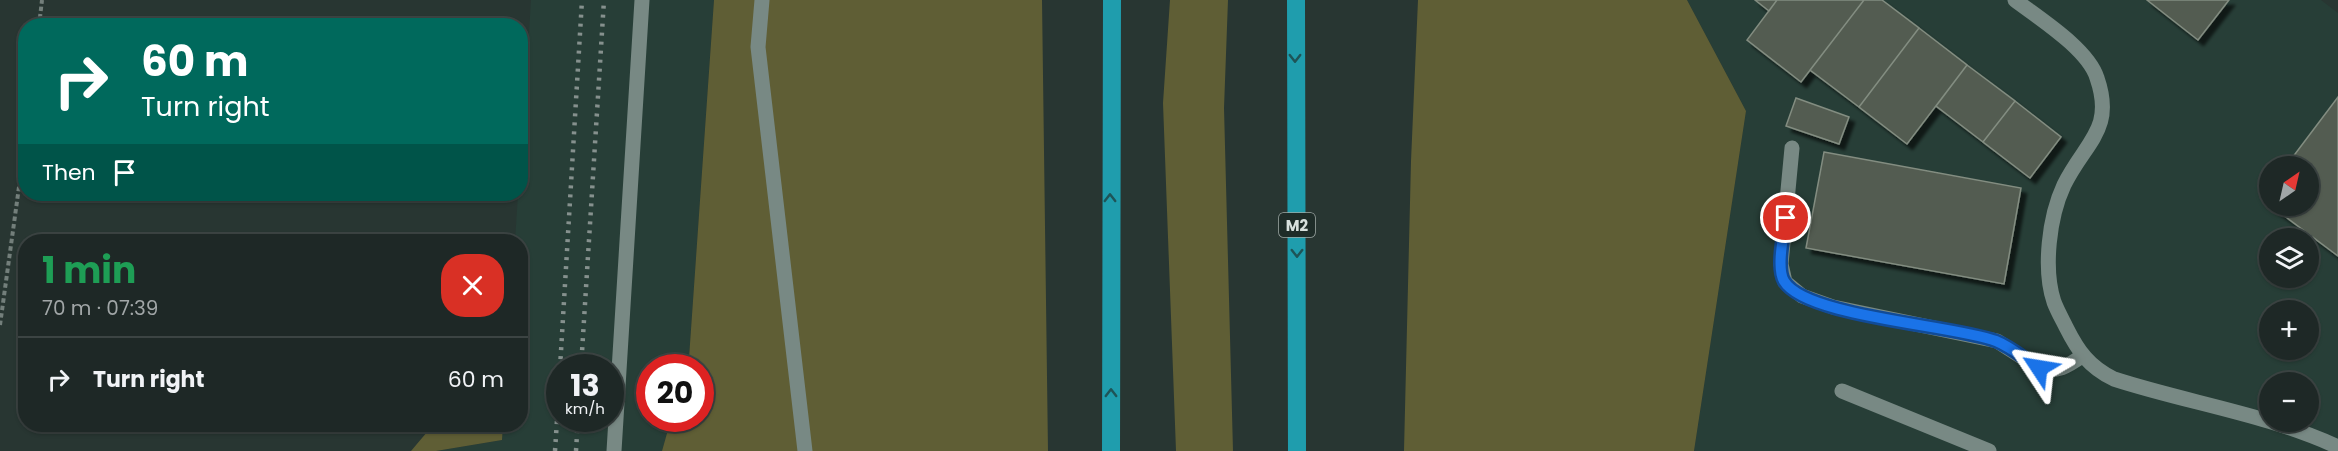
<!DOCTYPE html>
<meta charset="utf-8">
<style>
:root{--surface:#1e2826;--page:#26302e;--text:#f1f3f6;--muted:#a1a6a7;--line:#3c4443}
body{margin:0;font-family:Poppins,sans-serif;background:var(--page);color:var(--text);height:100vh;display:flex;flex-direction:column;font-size:22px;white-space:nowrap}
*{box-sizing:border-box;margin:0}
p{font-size:20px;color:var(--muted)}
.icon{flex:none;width:33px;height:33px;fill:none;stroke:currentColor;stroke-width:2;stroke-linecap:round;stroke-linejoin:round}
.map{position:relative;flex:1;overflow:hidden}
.sheet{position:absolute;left:18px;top:234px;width:510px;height:198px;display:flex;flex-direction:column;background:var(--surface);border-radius:24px;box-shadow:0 2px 4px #0004,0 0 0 2px var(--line)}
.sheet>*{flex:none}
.banner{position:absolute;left:18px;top:18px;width:510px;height:183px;border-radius:24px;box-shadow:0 2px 4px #0004,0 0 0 2px var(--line);background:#00695c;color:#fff;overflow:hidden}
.needle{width:39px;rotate:34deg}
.tools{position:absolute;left:2259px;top:156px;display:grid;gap:12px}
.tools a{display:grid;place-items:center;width:60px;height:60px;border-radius:50%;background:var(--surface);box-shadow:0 2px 4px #0004,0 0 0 2px var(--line);font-size:30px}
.speed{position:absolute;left:546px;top:354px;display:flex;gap:12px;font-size:30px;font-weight:700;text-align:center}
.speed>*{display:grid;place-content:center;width:78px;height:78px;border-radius:50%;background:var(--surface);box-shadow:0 2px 4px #0004,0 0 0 2px var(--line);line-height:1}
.speed small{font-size:15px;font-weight:400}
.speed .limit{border:9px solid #d22;background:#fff;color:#111}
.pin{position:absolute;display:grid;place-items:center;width:51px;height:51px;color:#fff;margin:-26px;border:3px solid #fff;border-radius:50%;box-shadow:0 2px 6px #0007}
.me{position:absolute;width:66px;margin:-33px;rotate:303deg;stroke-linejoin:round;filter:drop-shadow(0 0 4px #0008)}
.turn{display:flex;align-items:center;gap:21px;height:126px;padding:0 24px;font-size:27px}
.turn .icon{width:78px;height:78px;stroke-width:2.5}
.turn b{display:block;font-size:42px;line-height:51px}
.then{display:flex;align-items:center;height:57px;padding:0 24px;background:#0003;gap:12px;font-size:22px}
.round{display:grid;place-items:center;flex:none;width:63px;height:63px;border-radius:24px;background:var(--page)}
.overview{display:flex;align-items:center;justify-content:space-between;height:102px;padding:0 24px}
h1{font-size:36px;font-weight:700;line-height:45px;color:#1e9e55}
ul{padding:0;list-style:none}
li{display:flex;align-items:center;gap:18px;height:84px;padding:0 24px;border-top:2px solid var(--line)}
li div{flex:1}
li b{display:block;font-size:22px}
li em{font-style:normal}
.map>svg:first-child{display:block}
.built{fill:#273e37;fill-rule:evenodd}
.green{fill:#5f5e35}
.building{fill:#535c51;stroke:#838d81;stroke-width:1.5;filter:url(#shadow)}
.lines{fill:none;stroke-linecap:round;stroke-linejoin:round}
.path{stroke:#737f7b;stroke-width:4;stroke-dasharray:4.5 3;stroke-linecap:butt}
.service{stroke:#788984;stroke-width:15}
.motorway{stroke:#1f9dad;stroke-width:18}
.rail{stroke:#86918e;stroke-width:4.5;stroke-dasharray:3 6;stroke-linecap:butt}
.oneway{stroke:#1e5457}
.route-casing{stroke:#114b97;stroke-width:15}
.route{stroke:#1a73e8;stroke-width:10}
.labels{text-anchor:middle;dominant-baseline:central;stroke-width:5;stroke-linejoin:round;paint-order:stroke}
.shield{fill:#1e2c28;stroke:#a0aaa7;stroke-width:1.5}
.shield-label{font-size:15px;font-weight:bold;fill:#d7e0dd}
</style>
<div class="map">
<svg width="2338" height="451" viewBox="0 0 2338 451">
<defs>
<filter id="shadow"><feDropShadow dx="5.5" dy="5.5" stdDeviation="1.5" flood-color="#0009"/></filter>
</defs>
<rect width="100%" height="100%" fill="#283632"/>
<path class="built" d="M531,0H714L689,358L686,367L650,368V418L671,419L662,451H436L502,440L503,425L520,424V242L515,241L518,194H520L521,162ZM560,368H610V418H560Z
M1687,0H2321L2338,13V451H1694L1746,111ZM2270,166H2308V206H2270ZM2270,238H2308V278H2270ZM2270,310H2308V350H2270ZM2270,382H2308V422H2270Z"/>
<path class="green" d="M714,0H1042L1048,451H662L671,419L700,418V368L686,367L689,358Z
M1170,0H1228L1224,108L1233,451H1176L1163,103Z
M1418,0H1687L1746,111L1694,451H1404L1411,161Z
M433,425H503L502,440L436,451H411Z"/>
<path class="building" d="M1755,0H1777L1769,11Z
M1777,0H1864L1801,82L1747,40Z
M1864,0H1882L1919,28L1859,107L1810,70Z
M2147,0H2229L2198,40Z
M1919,28L1967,65L1907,144L1859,107Z
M1967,65L2015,101L1983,142L1936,106Z
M2338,97V256L2271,206H2308V166H2286Z
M1796,98L1849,117L1839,144L1786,126Z
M2015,101L2061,137L2030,178L1983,142Z
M1824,152L2021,188L2004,284L1806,248Z
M2270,189V205L2262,199Z"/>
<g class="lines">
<path class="path" d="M39,26L42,0
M0,325L26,136"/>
<path class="service" d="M762,0L758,47L805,451
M2015,0C2040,19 2088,49 2097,78C2115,130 2085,142 2064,185C2049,217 2043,269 2054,302C2057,310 2062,319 2066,327C2078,351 2089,367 2114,379C2188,403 2267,414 2338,447
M1792,148L1781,264L1785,282L1802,296L1833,307L1997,341L2039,368C2057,373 2068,366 2082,356
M1842,391L1989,451
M614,451L642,0"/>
<path class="motorway" d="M1296,0L1297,451
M1111,451L1112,0"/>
<path class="rail" d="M560,368L582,0
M581,368L604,0
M555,451L560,374
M576,451L578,418"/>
</g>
<defs><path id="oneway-chevron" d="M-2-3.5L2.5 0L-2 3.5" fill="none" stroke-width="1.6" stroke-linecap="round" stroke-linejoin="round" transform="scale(1.5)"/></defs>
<g class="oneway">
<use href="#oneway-chevron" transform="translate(1295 58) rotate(90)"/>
<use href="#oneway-chevron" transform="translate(1110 198) rotate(-90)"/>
<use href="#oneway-chevron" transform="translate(1297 253) rotate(90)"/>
<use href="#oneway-chevron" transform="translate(1111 393) rotate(-90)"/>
</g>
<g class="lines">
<g class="route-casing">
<path id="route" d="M1786,218C1784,234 1776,267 1784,281C1805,317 1954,325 1996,341C2011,347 2025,359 2039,368"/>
</g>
<use href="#route" class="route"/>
</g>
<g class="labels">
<rect class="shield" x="1279" y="213" width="36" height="24" rx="4.5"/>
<g class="shield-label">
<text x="1297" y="225">M2</text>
</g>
</g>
</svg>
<div class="tools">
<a><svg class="needle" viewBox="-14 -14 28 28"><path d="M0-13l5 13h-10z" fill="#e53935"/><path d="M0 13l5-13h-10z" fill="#a1a6a7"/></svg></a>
<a><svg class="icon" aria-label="layers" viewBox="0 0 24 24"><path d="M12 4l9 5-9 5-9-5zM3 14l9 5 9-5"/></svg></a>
<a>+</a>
<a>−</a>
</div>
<div class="speed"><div>13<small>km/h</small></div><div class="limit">20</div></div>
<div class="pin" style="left:1786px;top:218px;background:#d93025"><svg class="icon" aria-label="arrive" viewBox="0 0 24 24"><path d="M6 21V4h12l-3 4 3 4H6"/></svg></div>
<svg class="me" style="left:2039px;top:368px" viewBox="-20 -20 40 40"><path d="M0-17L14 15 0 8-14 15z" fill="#1a73e8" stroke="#fff" stroke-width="4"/></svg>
<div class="banner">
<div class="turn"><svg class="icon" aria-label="right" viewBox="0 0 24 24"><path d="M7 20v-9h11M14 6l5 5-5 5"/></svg><div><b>60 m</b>Turn right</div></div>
<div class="then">Then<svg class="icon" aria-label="arrive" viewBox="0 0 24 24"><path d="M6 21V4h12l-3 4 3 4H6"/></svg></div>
</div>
<section class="sheet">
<div class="overview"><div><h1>1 min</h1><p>70 m · 07:39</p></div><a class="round" style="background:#d93025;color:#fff"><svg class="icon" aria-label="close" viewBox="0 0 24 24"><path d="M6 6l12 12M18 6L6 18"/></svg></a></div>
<ul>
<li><svg class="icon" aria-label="right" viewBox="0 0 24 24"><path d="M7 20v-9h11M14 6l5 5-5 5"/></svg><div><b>Turn right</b></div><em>60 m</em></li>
</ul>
</section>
</div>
